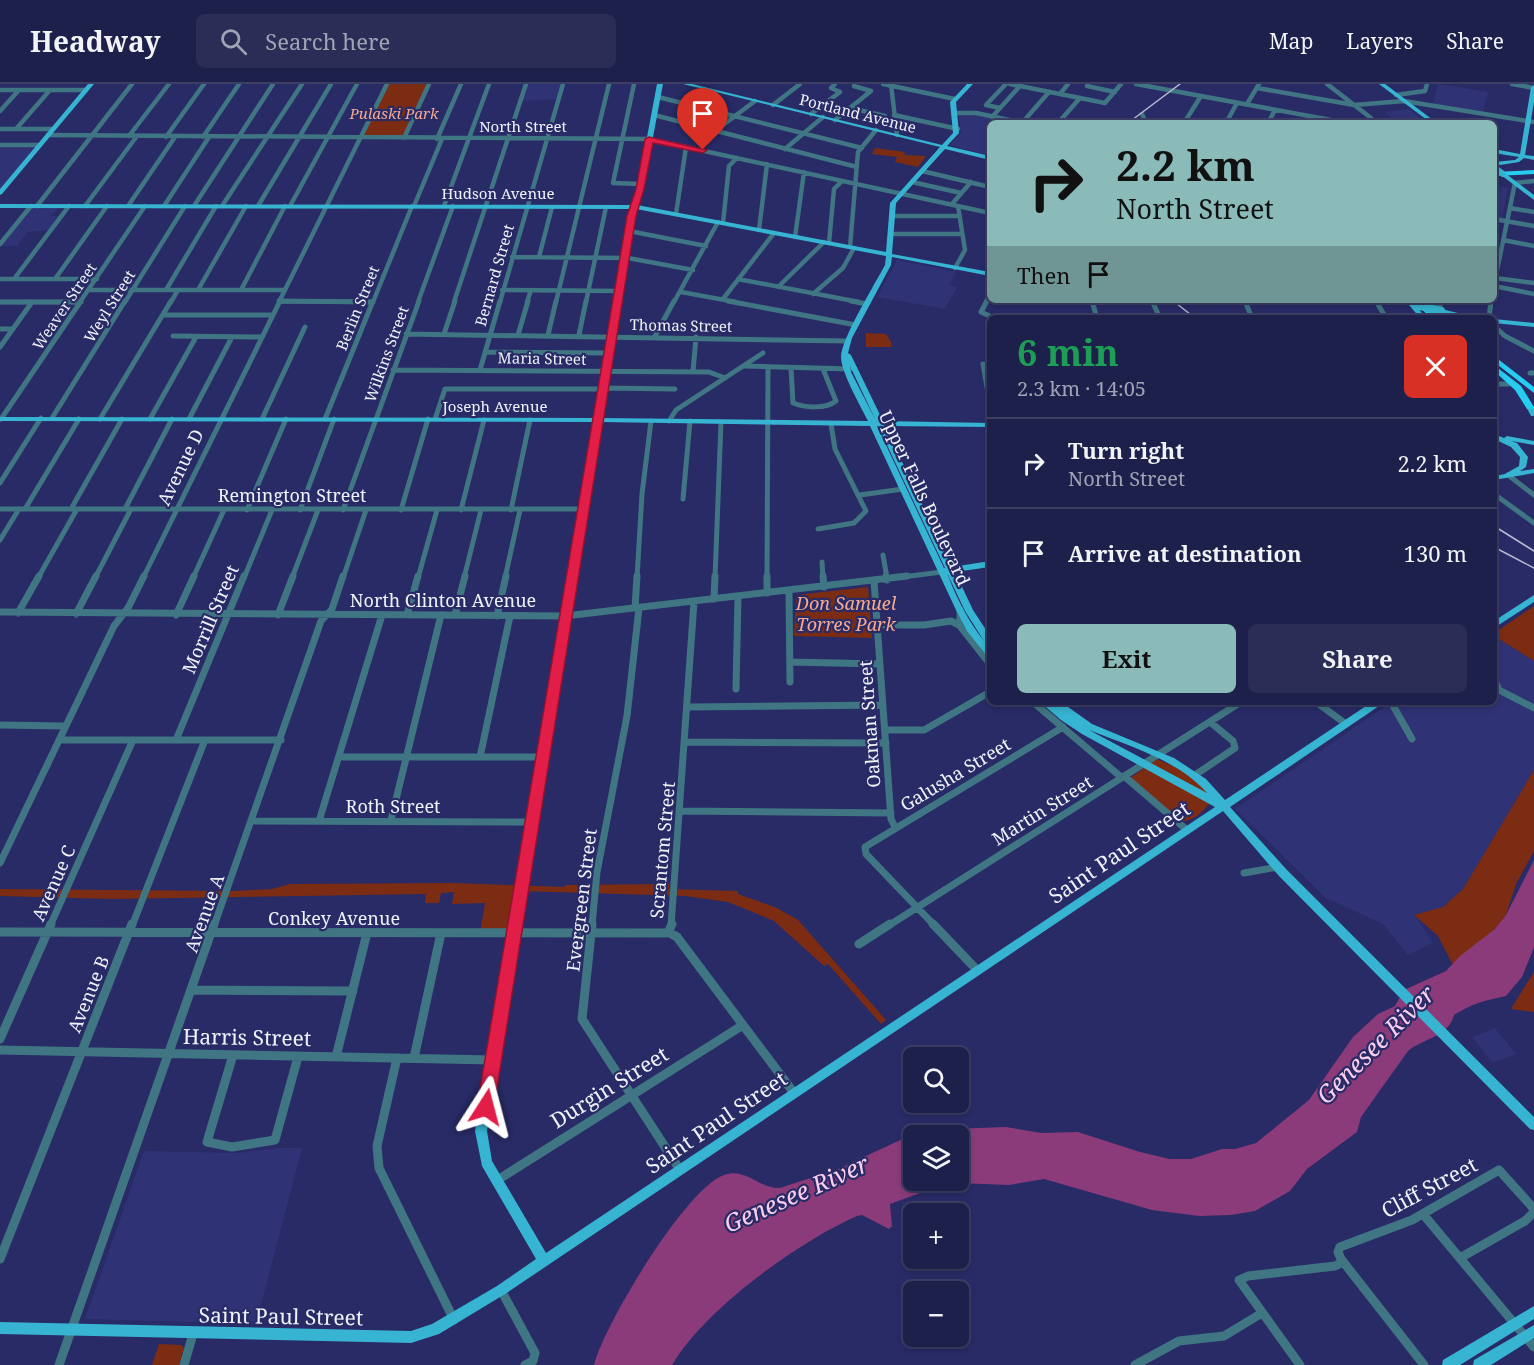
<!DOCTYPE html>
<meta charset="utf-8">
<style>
:root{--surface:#1e204c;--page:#2b2d56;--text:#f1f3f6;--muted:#a1a3b5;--line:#3c3e64;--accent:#8bbbb9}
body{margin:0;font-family:"Noto Serif",serif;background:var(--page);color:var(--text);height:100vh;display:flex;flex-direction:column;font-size:22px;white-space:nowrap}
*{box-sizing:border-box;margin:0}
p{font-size:20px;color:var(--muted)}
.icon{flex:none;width:33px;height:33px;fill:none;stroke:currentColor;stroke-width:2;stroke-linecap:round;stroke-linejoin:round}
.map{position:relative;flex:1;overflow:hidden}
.sheet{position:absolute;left:987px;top:231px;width:510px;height:390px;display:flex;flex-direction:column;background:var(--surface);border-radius:9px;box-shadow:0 3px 9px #0003,0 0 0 2px var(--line)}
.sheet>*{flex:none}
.hud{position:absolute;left:987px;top:36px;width:510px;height:183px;border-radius:9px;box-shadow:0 3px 9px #0003,0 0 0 2px var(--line);background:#8bbbb9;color:#111;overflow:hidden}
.buttons{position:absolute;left:903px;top:963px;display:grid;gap:12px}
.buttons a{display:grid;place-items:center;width:66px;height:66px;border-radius:9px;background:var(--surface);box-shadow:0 3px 9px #0003,0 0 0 2px var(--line);font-size:30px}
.pin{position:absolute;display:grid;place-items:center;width:51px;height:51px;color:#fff;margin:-62px -26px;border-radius:50% 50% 50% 0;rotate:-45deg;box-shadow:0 0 6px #0007}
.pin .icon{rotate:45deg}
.me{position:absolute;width:66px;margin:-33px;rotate:9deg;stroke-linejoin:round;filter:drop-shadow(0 0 4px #0008)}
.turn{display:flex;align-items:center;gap:21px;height:126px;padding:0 30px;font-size:27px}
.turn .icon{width:78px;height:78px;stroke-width:2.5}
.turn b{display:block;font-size:42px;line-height:51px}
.then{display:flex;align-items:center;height:57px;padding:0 30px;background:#0003;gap:12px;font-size:22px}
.round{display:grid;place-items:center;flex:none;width:63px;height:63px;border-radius:9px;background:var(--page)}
.overview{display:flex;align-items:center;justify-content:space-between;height:102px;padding:0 30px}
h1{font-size:36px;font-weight:700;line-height:45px;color:#1e9e55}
.action{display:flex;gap:12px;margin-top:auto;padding:12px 30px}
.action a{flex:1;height:69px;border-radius:9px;background:var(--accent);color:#111;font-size:24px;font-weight:700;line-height:69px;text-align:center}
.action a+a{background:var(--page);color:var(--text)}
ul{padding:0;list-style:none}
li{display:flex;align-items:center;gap:18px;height:90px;padding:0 30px;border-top:2px solid var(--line)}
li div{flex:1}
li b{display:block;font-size:22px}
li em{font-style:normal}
header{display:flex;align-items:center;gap:36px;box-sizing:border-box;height:84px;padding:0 30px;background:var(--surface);border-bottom:2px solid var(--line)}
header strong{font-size:28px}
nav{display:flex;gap:33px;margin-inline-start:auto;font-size:21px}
.search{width:420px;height:54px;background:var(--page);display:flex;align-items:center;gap:15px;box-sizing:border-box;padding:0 21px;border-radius:9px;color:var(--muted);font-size:22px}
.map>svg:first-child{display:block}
.built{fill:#2f3275}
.green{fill:#7b2c13}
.water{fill:#8b3b79;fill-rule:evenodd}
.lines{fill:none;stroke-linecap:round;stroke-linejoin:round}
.minor-far3{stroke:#407583;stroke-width:4.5}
.minor-far2{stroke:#407583;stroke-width:5}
.minor-far1{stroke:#407583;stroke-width:7}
.minor{stroke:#407583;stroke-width:9}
.major{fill:#36b4d2;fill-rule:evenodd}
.highway{fill:#26cdf1;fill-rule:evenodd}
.rail{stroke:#b8bad0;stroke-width:1.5}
.major-bridge-far1{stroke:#36b4d2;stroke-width:6}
.major-bridge{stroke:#36b4d2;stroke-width:8}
.route{fill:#e11d48;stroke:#92132f;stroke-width:1.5}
.labels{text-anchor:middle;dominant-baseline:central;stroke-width:4.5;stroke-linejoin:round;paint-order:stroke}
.far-park-label{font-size:15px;font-style:italic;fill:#f7a991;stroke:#282b66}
.far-street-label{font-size:15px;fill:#f0f2fa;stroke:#282b66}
.street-label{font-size:18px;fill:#f0f2fa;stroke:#282b66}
.park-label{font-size:18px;font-style:italic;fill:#f7a991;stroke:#282b66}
.near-street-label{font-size:21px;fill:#f0f2fa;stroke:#282b66}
.near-water-label{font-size:24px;font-style:italic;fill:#fcceee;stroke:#282b66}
</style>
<header>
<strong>Headway</strong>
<div class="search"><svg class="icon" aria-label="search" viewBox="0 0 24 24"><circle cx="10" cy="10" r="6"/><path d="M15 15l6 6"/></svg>Search here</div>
<nav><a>Map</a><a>Layers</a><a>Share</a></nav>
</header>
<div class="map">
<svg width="1534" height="1281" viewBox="0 0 1534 1281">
<rect width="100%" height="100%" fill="#282b66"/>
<path class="built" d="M527,0H562L557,15L522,17Z
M1438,0L1488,8L1483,28L1433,20Z
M1409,25L1427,39H1376L1393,35L1385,28Z
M962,31H977L1015,39H990V72L950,61L961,49L959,32Z
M0,62L36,63L0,105Z
M1494,101L1508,104L1502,135L1494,134Z
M30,124H58L51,132H59L48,146L28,148L17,162H0Z
M897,176L956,188L949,201L957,203L945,225L877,213Z
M1494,552L1534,577V686L1463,805L1443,823L1415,831L1433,859L1408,871L1383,840L1326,814L1235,725L1392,618H1494Z
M1495,944L1516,970L1493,979L1472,953Z
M276,1064H302L256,1240L85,1235L144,1067L238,1069Z"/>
<path class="green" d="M389,0H428L402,53L364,52L368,38Z
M875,64L905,68L904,71L926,72L918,83L895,78L897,73L872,70Z
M866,249L886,250L891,258V263H866Z
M868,503L872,554L794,552L796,511Z
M1534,522V577L1494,552V549Z
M1157,675L1182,686L1214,713C1207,724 1195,738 1181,737L1130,694Z
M1534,686V767L1516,800L1506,831L1495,845L1453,881L1438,852L1414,831L1443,823L1463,805Z
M452,799L565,803V801L669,800V805L738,807V810L777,824L798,836L886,936L881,940L828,880L824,882L774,837L728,818L685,812L521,807L514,849H480L485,819L452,820L454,808L441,809L439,819H425L426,810L112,815L0,812V805L235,807L272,805L290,800Z
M1534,888V928L1511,925Z
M159,1260L181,1261L184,1264L179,1281H152Z"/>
<path class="water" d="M1534,776V863L1522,893L1506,912C1481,918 1478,917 1454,931C1448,954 1423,954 1408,967L1361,1033L1357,1048L1307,1085L1290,1107L1255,1127L1231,1131L1199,1132L1152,1126L1044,1095L1009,1101L958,1099L939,1102L890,1120L892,1142L889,1145L862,1131L857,1132C798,1158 705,1225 672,1281H594C604,1241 686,1104 724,1091C746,1083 759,1105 780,1104L838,1085L922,1046L1006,1043L1041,1049L1078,1048L1140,1068L1170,1075H1191L1222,1065H1235L1256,1059L1309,1016L1353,953L1378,930L1395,922L1404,906L1446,887L1460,872L1495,845L1506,831ZM914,1052H958V1096H914Z"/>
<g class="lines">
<path class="minor-far3" d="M634,0L613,99L641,100
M835,0L831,4L840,8
M883,0L955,15
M891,0L897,51
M1010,0L1105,19L1121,0
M1136,0L1347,39
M1327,0L1371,34V39
M1512,0L1534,4
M1087,2L1115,8
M1257,4L1354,21L1404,17L1534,38
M0,6H86
M1060,10L1068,0
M1396,11L1425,7L1427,0
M658,13L862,64
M1247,20L1259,0
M773,21L800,0
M850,24L885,32
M1000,24L986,21L1006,0
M0,27L19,6
M954,29H976L1024,39
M811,30L840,8
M1142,30L1146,39
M654,31L857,83
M894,31L958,45
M992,33L1020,2
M835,36L871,7L854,2
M1022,39L1049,8
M1058,39L1080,14
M1184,39L1201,12
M1226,39L1237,19
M1268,39L1275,26
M0,45H53
M16,45L50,6
M715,47L755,17
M48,51L649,55L990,129
M129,52L169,0
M166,53L204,0
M203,53L239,0
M404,54L429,0
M437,55L461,0
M0,61H40
M785,65L823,33
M922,87L990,103
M912,98L961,109
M952,120L971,98
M37,122L132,0
M85,122L137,52
M128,122L175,53
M164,122L209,53
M194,122L273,0
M222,122L302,0
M258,122L331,0
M290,122L357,0
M414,122L442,55
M444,122L489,0
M1510,124L1534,128
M676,130L686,63
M892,132H959
M1494,135L1534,142
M723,139L729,82L737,74
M759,146L767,80
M629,147L706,162
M891,150H962
M795,153L804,88
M1503,156L1534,162
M829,159L834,105L842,97
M0,160L31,122
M850,163L858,68L876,46
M512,173L628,174L693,186
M539,173L552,123
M955,184L965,166L958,122
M1495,194L1534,199
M0,195H97
M14,195L69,122
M55,195L107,122
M738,195L859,218
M1494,201L1515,99L1534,97
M1494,202L1534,210
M778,203L824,158
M89,206H284
M166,206L216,122
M198,206L246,122
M241,206L285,122
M502,206L619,207
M681,208L736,218
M813,210L843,184L854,164
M723,215L774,149
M1092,216L1093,218
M1152,216L1153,218
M1245,216L1246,218
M1376,216L1377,218
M1435,216L1437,218
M279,217L373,218
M0,218H81
M80,218L145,122
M125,218L185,122
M171,218L178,206
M279,218L387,0
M373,218L412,122
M418,218L453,122
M454,218L526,0
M500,218L563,0
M527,218L531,206
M556,218L609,0
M586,218L606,123
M674,218L718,138
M986,218L990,210
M1491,218V216"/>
<path class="minor-far2" d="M279,217L373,218
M728,217L856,241
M851,217L867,220
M987,217L981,228L994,234
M1092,217L1097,234
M1152,217L1160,234
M1245,217L1252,234
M1376,217L1386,234
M1436,217L1443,227
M0,218H81
M163,231H272
M1489,234L1491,217
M1494,242L1505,252L1534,267
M0,245H13
M406,250L848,257
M444,250L455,217
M518,251L528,217
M548,251L556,217
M579,251L586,217
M173,252L261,253
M655,252L674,217
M0,263L32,218
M485,268L608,269
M983,280L990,320
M744,282L851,285
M791,284L793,319C805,324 826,325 836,317L823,285
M393,286L709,288L725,294
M480,286L500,217
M693,288L696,253
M1530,289H1534
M1494,300H1509
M603,304L675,305
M52,334L125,217
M1,335L81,217
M100,335L171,217
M150,335L196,253
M189,335L232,253
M262,335L305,243
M325,335L373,217
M435,335L445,305H602
M669,337L676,326L763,269
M1508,391L1534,411
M0,399L41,334
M1494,410L1534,439
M860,411L903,405
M683,415L690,337
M0,425H584
M25,425L79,335
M71,425L122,335
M125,425L172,335
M247,426L286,335
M300,426L334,335
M343,426L419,217
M401,426L428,335
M461,426L484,336
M511,426L530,336
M818,445L854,439L866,427L835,365L831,340
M0,456L19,425
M883,471L887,494
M822,478L823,494
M38,494L77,425
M95,494L131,425
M143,494L280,217
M193,494L224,426
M244,494L272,426
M292,494L318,426
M343,494L366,426
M418,494L437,426
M464,494L481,426
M505,494L520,426
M637,494L642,410L651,337
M715,494L721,338
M767,494L768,283
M894,494L942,488"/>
<path class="minor-far1" d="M823,492L824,503
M886,492L887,496
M874,497L891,735L895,743
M789,507L790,598
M767,509V492
M714,515L715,492
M635,524L637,492
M960,526V542L990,580
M0,528L565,532L907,492
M18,529L39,492
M76,530L96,492
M176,531L194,492
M278,531L293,492
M407,531L418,492
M455,531L465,492
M497,532L506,492
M878,541H924L951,537L959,541
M790,578L880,580
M1494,594L1499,606L1534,624
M736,605L738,513
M1033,618L1121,693
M1316,618L1346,640
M1391,618L1412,655
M688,623L883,621
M0,641L65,642
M885,646H924L990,608
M59,656H281
M176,656L244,492
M686,658L886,659
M339,673H543
M480,673L510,532
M1195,691L1235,664L1233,657L1210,638
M1124,692L1187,746
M681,727L891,729
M391,736L441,531
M253,737L532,738
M319,737L382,531
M0,779L114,542L128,524L144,492
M1244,789L1278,783
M50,842L133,656
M132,842L205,656
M214,842L321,537L332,525L343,492
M592,842L597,788L627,632L639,524
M671,842L694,518
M888,842L1241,618
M935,842L866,770L865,763L1063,643"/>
<path class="minor" d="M592,840L582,935L680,1086
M933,840L977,886
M0,848L670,849L677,853L794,1009
M668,849L672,840
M859,860L890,840
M192,906L353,907
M0,955L51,840
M0,966L493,976
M233,971L207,1058L232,1063L275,1056L298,973
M336,973L367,849
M397,974L377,1062L379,1084L454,1236
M414,974L441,849
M496,1097L743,941
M1423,1130L1534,1263
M1460,1174L1525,1137L1534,1128
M0,1175L132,840
M501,1206L535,1269L533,1277L525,1281
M59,1281L214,840
M184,1281L193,1250
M1135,1281L1179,1257L1224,1252L1262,1229
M1300,1281L1239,1196L1248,1192L1335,1182L1343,1178
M1424,1281L1341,1175L1338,1168L1340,1163L1412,1136L1499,1086L1534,1125"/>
<path class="major" d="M88,0H94L2,110L0,111V105Z
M657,0H663L644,101L637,121L886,168L890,119L940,63L683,0H692L942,61L953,49L950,18L967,0H973L956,18L959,49L947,62L990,72V76L945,65L896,119L892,170L990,188V192L892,173L891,181L852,254L848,269L851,271L883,337L990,339V343L885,342L952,483L990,477V483L955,488L973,526L990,552V562L988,561L990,564V573L987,572L967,547L956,526L870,342L601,338L487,1047L492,1077L546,1169L1215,723L1082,650L1061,636L1040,618H1061L1092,640L1174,674L1206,695L1225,716L1372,618H1383L1382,620L1230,723L1287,786L1534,1033V1046L1530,1045L1279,792L1223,727L505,1210L439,1250L411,1259L0,1250V1238L411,1247L432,1240L497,1202L536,1175L482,1082L475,1047L594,338L0,337V333L594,334L630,125L0,124V120L632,121L638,101ZM636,125L886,172L885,181C875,200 841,255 841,273C841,288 861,323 868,337L601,334ZM850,282L876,337L851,288ZM877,342H878L945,484H944ZM947,489L965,527L984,557C968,537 956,513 947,489ZM1089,646C1129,662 1178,676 1207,709Z
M1379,0H1385L1437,39H1431Z
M1534,1V18L1525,71L1534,72V76L1524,74L1519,78L1494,82V78L1515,76L1519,73L1494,69V65L1520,70L1531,3Z
M1501,89H1505L1534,111V116L1501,91Z
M1388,216H1401L1418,220L1419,221L1417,223L1426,234H1420L1409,221Z
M1441,225L1475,233L1476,234H1464L1439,228L1438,227Z
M1494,235L1534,239V243L1494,239Z
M1525,313L1527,314L1534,324V332H1531L1522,315Z
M1494,350L1504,354L1507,352L1534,357V361L1511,357L1517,359L1528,373L1526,383L1520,387L1534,385V389L1494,396V392L1505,390L1519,382L1520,373L1511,363L1494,355Z
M1534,511V518L1494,544V537Z
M1534,1222V1235L1460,1281H1442L1443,1276Z
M1534,1241V1254L1491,1281H1473L1474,1276Z"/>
<path class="highway" d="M1534,86V90L1494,92V88Z
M1414,216H1422L1438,234H1430Z
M1494,272L1534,303V309L1494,278Z
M1494,281L1521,302L1534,323L1533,325H1527L1515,306L1494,287Z"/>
<path class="rail" d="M1128,39L1180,0
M1172,216L1195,234
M1494,442L1534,467
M1494,463L1534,484"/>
<path class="major-bridge-far1" d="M1495,84L1503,90"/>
<path class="major-bridge" d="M1416,221L1441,227"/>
</g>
<path class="route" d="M649,53L707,66L703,69L653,59L644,105L636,132L494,1023L492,1029L486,1031L480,1029L477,1023L627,132L636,105L645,55Z"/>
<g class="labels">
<g class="far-park-label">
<text x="394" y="29">Pulaski Park</text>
</g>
<g class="far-street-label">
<text transform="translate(858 29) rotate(14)">Portland Avenue</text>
<text x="523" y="42">North Street</text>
<text x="498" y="109">Hudson Avenue</text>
<text transform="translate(494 191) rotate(-74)">Bernard Street</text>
<text transform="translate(64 222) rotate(-56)">Weaver Street</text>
<text transform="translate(109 222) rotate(-58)">Weyl Street</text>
<text transform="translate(357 224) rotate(-68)">Berlin Street</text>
<text transform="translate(681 241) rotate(1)">Thomas Street</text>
<text transform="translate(386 270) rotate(-70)">Wilkins Street</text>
<text transform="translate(542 274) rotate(1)">Maria Street</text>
<text x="495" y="322">Joseph Avenue</text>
</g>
<g class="street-label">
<text transform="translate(180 383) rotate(-64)">Avenue D</text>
<text x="292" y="411">Remington Street</text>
<text transform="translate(925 414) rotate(65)">Upper Falls Boulevard</text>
<text x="443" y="516">North Clinton Avenue</text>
<text transform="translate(210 535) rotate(-67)">Morrill Street</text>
<text transform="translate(869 640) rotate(-94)">Oakman Street</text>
<text transform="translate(955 690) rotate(-31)">Galusha Street</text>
<text x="393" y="722">Roth Street</text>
<text transform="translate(1042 726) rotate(-32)">Martin Street</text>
<text transform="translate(662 766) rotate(-85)">Scrantom Street</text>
<text transform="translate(53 799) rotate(-66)">Avenue C</text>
<text transform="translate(581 816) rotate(-83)">Evergreen Street</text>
<text transform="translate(204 829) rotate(-70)">Avenue A</text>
<text x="334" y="834">Conkey Avenue</text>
<text transform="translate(88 910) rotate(-68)">Avenue B</text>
</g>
<g class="park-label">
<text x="846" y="519">Don Samuel<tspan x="846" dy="21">Torres Park</tspan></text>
</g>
<g class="near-street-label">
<text transform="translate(1119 768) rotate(-34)">Saint Paul Street</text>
<text transform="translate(247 953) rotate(1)">Harris Street</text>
<text transform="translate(609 1003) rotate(-32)">Durgin Street</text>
<text transform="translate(716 1038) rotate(-34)">Saint Paul Street</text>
<text transform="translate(1429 1103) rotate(-28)">Cliff Street</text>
<text transform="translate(281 1232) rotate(1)">Saint Paul Street</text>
</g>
<g class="near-water-label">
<text transform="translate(1375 960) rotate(-45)">Genesee River</text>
<text transform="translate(796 1109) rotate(-24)">Genesee River</text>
</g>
</g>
</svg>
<div class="buttons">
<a><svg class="icon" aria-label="search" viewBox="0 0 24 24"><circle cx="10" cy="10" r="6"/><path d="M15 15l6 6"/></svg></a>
<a><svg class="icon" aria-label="layers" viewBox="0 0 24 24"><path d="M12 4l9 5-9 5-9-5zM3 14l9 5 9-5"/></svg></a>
<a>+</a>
<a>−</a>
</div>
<div class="pin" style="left:703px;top:66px;background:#d93025"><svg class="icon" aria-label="arrive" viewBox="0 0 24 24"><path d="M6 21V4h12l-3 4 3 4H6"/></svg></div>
<svg class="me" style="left:486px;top:1023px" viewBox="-20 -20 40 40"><path d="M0-17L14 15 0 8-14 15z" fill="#e11d48" stroke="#fff" stroke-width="4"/></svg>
<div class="hud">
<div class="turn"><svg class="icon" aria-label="right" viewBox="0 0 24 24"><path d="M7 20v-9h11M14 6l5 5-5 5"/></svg><div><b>2.2 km</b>North Street</div></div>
<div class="then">Then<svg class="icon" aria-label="arrive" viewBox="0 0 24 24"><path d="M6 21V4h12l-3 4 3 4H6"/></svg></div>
</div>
<section class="sheet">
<div class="overview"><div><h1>6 min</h1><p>2.3 km · 14:05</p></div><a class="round" style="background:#d93025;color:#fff"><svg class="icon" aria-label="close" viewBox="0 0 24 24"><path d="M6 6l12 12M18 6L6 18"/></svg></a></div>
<ul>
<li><svg class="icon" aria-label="right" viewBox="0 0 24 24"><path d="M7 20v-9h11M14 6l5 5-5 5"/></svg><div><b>Turn right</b><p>North Street</p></div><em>2.2 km</em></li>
<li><svg class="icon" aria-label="arrive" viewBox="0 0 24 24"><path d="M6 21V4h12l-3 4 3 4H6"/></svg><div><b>Arrive at destination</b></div><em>130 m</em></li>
</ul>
<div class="action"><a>Exit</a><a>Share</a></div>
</section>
</div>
